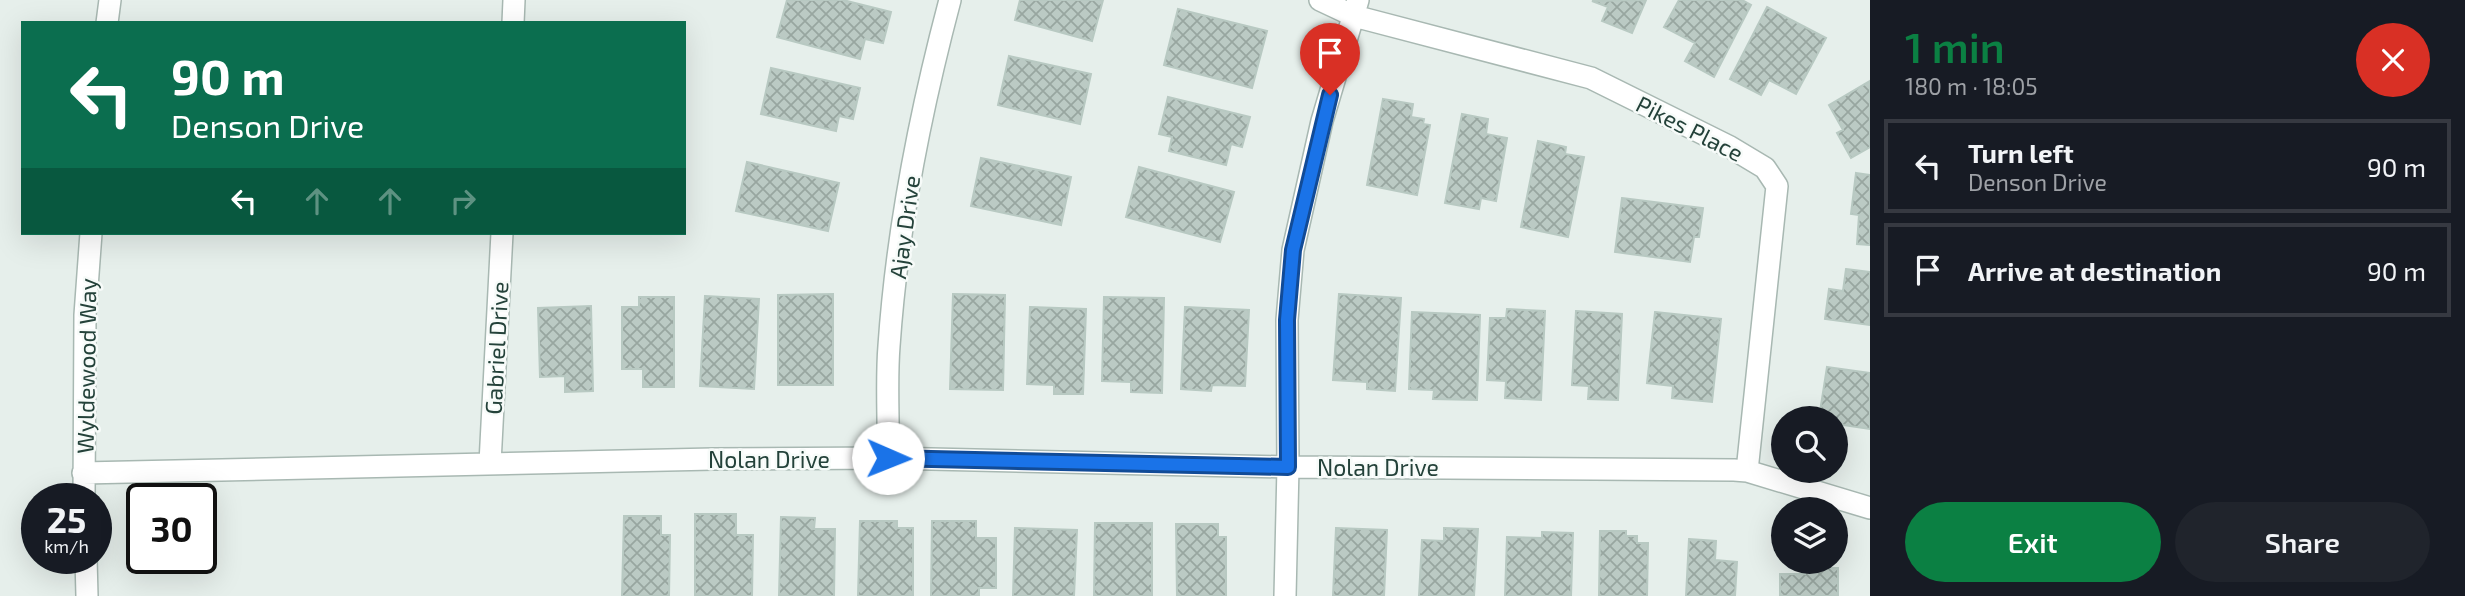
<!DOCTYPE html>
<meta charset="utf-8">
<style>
:root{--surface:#171b24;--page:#20242c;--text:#f1f3f6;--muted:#9ea1a6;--line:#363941;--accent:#0b8043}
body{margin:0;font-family:"Exo 2",sans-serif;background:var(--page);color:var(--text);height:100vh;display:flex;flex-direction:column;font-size:26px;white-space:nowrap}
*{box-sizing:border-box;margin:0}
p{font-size:23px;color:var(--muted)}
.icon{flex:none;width:38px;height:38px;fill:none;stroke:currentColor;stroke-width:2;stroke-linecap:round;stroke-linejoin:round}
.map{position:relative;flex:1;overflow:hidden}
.side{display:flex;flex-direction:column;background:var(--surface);width:595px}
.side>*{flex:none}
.top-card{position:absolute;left:21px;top:21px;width:665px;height:214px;border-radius:0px;box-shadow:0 7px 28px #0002;background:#0b6e4f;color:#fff;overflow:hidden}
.controls{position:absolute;left:1771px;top:406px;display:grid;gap:14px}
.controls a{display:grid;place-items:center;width:77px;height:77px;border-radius:50%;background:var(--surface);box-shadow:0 7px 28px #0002;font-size:35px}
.speed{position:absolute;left:21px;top:483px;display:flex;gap:14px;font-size:35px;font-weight:700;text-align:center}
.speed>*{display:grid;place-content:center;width:91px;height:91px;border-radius:50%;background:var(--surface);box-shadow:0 7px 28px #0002;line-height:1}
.speed small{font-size:18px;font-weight:400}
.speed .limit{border:4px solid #111;border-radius:10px;background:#fff;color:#111}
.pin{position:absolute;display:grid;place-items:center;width:60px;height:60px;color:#fff;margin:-72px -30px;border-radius:50% 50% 50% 0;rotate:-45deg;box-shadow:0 0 7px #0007}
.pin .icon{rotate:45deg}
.me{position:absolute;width:77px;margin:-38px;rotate:91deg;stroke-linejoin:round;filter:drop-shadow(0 0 5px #0008)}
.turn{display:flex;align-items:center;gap:24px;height:147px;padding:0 35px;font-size:32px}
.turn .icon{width:91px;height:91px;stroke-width:2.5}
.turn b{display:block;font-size:49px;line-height:60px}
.lanes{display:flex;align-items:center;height:66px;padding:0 35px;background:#0003;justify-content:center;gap:35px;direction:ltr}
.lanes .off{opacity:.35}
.round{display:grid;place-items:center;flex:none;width:74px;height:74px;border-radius:37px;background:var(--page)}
.headline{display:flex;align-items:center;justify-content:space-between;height:119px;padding:0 35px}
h1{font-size:42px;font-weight:600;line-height:52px;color:var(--accent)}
.action{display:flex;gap:14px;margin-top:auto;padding:14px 35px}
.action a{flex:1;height:80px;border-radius:42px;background:var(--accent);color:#fff;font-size:28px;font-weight:600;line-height:80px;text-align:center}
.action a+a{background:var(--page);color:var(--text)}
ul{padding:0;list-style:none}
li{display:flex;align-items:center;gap:21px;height:94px;margin:0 14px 10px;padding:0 21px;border:4px solid var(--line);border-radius:0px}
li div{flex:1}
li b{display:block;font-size:26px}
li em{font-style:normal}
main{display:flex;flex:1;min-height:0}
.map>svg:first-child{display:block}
.building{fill:url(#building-cross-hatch);stroke:#b8c9c2;stroke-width:2}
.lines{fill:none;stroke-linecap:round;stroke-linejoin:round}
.minor-casing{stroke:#a8b8b2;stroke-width:24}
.minor{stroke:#fff;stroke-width:21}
.route-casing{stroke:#114b97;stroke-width:18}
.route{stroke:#1a73e8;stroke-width:12}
.labels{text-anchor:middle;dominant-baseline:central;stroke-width:5;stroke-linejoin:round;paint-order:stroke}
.street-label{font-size:23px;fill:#24423a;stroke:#f7fbf9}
</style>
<main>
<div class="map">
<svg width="1870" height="596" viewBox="0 0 1870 596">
<defs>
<pattern id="building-cross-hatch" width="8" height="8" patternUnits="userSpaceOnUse" patternTransform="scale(1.75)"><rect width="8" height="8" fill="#bbcac4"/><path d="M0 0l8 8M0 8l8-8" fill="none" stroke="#98a6a0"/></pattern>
</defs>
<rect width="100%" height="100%" fill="#e6efeb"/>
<path class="building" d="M787,0H843L891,12L883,43L865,39L860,59L777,37Z
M1020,0H1103L1092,41L1015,20Z
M1646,0L1632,33L1602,21L1608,7L1592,1Z
M1679,0H1742L1751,5L1714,77L1685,61L1695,43L1664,27Z
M1767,7L1826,38L1796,94L1769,80L1761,95L1730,79Z
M1178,9L1267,31L1252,88L1164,65Z
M1009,56L1091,74L1080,124L998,105Z
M771,68L860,88L853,119L839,116L836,131L761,114Z
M1870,81V147L1851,158L1837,133L1843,130L1829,105Z
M1168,97L1250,117L1242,147L1231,144L1226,165L1169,151L1172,137L1159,134Z
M1383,99L1413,104L1411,117L1424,119L1423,124L1430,125L1417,195L1367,185Z
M1462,114L1488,119L1486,134L1507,138L1496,201L1481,198L1479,209L1445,203Z
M1538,141L1566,147L1565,154L1584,157L1568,237L1521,227Z
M981,158L1071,177L1061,225L971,206Z
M747,162L839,183L828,231L736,211Z
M1139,167L1234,192L1220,242L1126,217Z
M1856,173L1870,175V245L1857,244L1859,215L1851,214Z
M1622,198L1703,208L1699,237H1694L1690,262L1615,252Z
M1846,269L1870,272V325L1825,319L1829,289L1843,291Z
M833,294V385H778V295Z
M953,294L1005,295L1003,390L950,389Z
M1339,294L1401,298L1395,391L1367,389V382L1333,380Z
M705,296L759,299L754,389L700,386Z
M639,297H674V387H643V369H622V307H639Z
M1104,297L1164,298L1162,393L1131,392V382L1102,381Z
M591,306L593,391L565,392V376L540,377L538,308Z
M1030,307L1086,309L1083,394H1054V385L1027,384Z
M1185,307L1249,310L1245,386L1212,385L1211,391L1181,389Z
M1507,309L1545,311L1541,400L1505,398L1506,381L1487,380L1490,318H1506Z
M1576,311L1622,314L1618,400L1588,399L1589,386L1572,385Z
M1412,312L1480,315L1477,400L1433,399L1434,390L1409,389Z
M1655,312L1721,319L1712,402L1672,398L1673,386L1647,383Z
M1827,367L1870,373V429L1836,424V418H1819Z
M695,514H736V535H753L752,596H695Z
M624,516H661V535H670L669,596H622Z
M781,517L815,518L814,529H835L834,596H779Z
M860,521H897V528H913V596H858Z
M932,521H976V538H996V588H979V596H931Z
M1095,523H1152V596H1094Z
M1176,524H1218V537H1226V596H1177Z
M1015,528L1077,530L1074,596H1013Z
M1336,528L1387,530L1384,596H1333Z
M1444,528L1478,529L1474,596H1419L1422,540L1444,541Z
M1600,531H1626V536H1637V543H1648L1647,596H1599Z
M1542,532L1573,533L1571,596H1505L1507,537L1542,538Z
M1689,539L1716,541L1715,560L1737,562L1735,596H1686Z
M1805,568H1838V596H1780V574H1805Z"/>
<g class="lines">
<g class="minor-casing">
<path id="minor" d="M1320,0L1354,16L1591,78L1730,147L1765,168L1777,186L1747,471
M107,23L110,0
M513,23L514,0
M888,458C889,421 886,383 889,346C897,229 920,113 950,0
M490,463L502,233
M83,473L713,459L888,458L1288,467L1734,470L1747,471L1870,508
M84,499L85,315L91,233
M86,558L87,596
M1285,596L1288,467L1287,320L1293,250L1322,121L1358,0"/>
</g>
<use href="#minor" class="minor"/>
</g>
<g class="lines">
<g class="route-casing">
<path id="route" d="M888,458L1288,467L1287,320L1293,250L1330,95"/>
</g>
<use href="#route" class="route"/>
</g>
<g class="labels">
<g class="street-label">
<text transform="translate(1690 128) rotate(27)">Pikes Place</text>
<text transform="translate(904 227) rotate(-82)">Ajay Drive</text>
<text transform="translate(496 348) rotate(-87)">Gabriel Drive</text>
<text transform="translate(86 366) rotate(-89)">Wyldewood Way</text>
<text x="769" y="459">Nolan Drive</text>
<text x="1378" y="467">Nolan Drive</text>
</g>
</g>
</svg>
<div class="controls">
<a><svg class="icon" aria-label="search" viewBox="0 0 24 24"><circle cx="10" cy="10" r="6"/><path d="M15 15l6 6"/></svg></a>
<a><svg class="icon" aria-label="layers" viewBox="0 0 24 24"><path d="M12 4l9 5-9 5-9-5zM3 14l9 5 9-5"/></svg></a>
</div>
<div class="speed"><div>25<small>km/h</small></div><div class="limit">30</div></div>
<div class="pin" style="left:1330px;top:95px;background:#d93025"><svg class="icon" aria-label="arrive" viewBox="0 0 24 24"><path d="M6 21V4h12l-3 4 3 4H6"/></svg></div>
<svg class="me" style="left:888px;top:458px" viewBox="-20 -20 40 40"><circle r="19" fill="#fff"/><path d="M0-13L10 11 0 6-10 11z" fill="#1a73e8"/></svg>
<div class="top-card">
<div class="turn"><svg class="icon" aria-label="left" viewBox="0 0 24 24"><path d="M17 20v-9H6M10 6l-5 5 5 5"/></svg><div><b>90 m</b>Denson Drive</div></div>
<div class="lanes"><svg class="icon" aria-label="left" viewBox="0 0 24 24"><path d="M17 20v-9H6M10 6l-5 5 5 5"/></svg><svg class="icon off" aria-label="ahead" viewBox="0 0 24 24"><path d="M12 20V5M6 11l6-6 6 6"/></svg><svg class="icon off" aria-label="ahead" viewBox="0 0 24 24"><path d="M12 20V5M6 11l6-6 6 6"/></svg><svg class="icon off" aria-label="right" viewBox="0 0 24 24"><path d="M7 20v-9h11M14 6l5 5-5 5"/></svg></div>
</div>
</div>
<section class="side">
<div class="headline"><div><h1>1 min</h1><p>180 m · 18:05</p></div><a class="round" style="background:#d93025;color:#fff"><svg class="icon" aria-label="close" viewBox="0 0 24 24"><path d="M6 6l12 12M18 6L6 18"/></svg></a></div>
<ul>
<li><svg class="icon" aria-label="left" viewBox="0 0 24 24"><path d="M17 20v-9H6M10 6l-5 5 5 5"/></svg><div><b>Turn left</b><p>Denson Drive</p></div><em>90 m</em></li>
<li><svg class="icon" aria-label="arrive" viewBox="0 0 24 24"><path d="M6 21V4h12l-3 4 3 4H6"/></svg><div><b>Arrive at destination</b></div><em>90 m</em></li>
</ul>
<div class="action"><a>Exit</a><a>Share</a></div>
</section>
</main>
